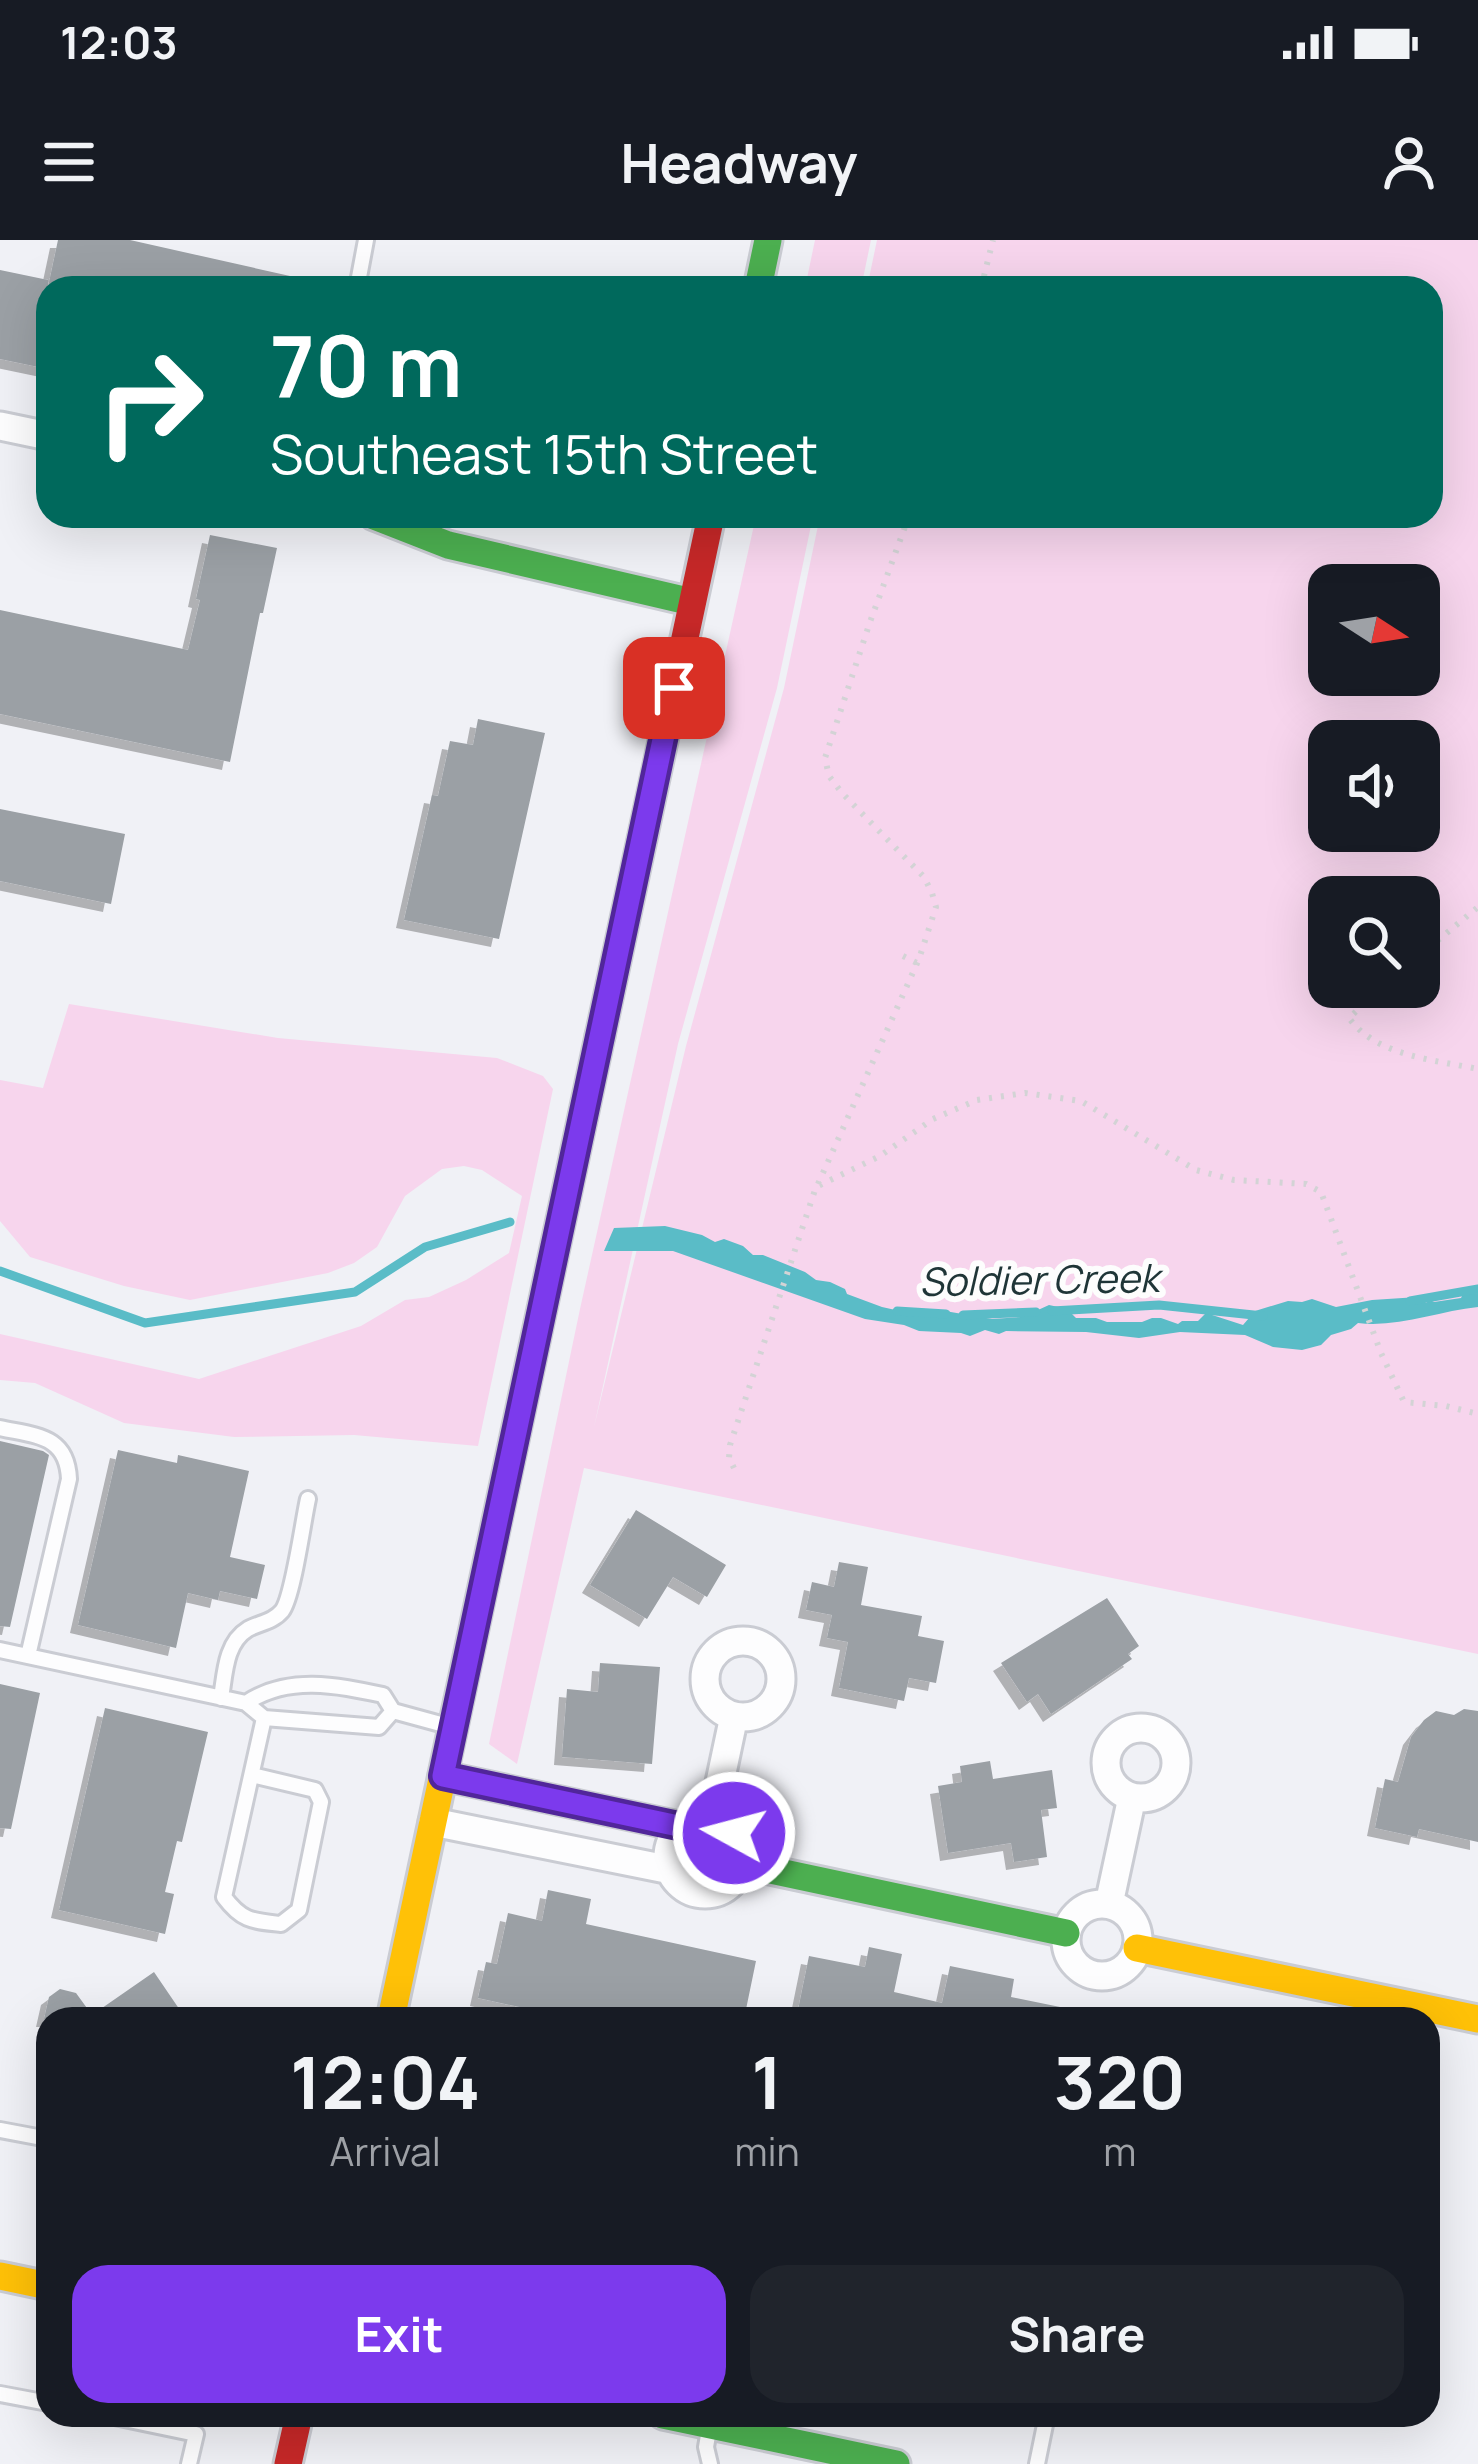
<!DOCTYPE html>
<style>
:root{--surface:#171b24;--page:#20242c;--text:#f1f3f6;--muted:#9ea1a6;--accent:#7c3aed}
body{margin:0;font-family:Manrope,sans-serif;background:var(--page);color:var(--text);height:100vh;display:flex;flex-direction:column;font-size:45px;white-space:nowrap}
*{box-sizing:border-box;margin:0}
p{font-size:39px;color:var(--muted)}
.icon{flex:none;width:66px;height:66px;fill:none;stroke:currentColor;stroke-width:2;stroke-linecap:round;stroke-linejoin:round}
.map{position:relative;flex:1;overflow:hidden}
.side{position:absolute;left:36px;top:1767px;width:1404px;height:420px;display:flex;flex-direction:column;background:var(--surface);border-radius:36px;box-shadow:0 12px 48px #0002}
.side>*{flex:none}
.hud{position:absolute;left:36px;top:36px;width:1407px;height:252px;border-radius:36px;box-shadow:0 12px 48px #0002;background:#00695c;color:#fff;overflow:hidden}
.needle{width:78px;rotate:102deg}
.controls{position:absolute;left:1308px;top:324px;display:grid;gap:24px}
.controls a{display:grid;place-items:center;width:132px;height:132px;border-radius:24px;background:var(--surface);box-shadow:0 12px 48px #0002;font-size:60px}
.pin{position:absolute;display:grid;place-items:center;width:102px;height:102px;color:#fff;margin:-51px;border-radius:24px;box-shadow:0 6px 18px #0006}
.me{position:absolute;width:132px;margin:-66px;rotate:277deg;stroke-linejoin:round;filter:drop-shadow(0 0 9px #0008)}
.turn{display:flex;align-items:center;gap:42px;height:252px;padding:0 36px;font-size:54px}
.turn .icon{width:156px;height:156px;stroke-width:2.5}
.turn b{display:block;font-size:84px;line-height:102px}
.eta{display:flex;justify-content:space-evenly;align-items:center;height:204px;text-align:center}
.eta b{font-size:72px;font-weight:700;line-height:84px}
.cta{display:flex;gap:24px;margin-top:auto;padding:24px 36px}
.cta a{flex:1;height:138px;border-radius:36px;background:var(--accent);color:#fff;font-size:48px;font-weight:700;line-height:138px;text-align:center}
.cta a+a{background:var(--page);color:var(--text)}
.status{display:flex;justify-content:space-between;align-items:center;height:84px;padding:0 60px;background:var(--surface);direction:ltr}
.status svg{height:33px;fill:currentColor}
header{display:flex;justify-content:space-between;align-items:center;height:156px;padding:0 36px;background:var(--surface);font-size:54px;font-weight:700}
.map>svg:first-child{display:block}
.green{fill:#f7d5ed;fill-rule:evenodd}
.water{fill:#5abcc7}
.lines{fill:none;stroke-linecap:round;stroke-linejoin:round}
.stream{stroke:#5abcc7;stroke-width:9}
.building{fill:#9ba0a5;filter:url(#shadow)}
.lane-casing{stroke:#caccd3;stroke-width:20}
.street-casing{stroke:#caccd3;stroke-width:33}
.fast-casing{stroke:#caccd3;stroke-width:33}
.slow-casing{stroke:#caccd3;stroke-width:33}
.jam-casing{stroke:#caccd3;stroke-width:33}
.path{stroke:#d3d3d5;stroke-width:6;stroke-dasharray:3 9;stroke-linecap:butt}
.lane{stroke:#fdfdfe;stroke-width:14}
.street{stroke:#fdfdfe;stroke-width:27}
.fast{stroke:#4caf50;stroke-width:27}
.slow{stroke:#ffc107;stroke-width:27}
.jam{stroke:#c62828;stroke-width:27}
.route-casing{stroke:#51269a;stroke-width:30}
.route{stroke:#7c3aed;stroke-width:21}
.labels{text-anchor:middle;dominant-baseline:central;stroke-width:12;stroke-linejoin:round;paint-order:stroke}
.water-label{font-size:39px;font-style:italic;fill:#1f3537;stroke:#fdfdfd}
</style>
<div class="status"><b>12:03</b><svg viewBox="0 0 49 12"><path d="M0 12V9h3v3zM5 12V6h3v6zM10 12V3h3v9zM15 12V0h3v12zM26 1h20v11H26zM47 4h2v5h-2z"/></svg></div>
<header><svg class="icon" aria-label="menu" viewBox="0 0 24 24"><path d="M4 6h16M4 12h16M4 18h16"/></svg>Headway<svg class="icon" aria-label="person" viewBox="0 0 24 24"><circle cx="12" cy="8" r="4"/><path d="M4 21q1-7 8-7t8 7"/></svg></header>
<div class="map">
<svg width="1478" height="2224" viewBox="0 0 1478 2224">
<defs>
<filter id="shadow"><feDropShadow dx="-8" dy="8" stdDeviation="0" flood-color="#0004"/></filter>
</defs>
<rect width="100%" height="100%" fill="#f0f1f6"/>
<path class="green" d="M815,0H871L861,48H805Z
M877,0H1478V1414L584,1228L517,1524L489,1504L580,1069L756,276H813L777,448L678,804L594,1187L686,806L784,448L820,276H1431V48H867ZM1329,345H1419V435H1329ZM1329,501H1419V591H1329ZM1329,657H1419V747H1329Z
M69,764L278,798L497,818L543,836L553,849L478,1206L354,1195L234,1197L124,1183L35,1143L0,1140V1094L199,1139L361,1086L405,1060L429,1057L466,1040L509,1013L522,956L482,930L464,926L442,929L405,956L377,1007L354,1023L328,1033L190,1060L124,1046L30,1017L0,981V840L43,848Z"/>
<path class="water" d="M665,986L702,995L715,1002L724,999L743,1006L753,1015H763L805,1032L816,1040L830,1042L845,1049L847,1054L882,1067L927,1077H934L939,1070L992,1079L1021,1077L1030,1069L1038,1070L1049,1065L1063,1068L1064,1072H1070L1076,1078H1096L1107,1082H1142L1152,1078H1161L1178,1084L1182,1081H1198L1206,1073L1243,1085L1255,1071L1288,1061L1302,1062L1312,1059L1336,1067L1372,1060L1418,1057L1426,1063L1430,1060L1434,1062L1461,1058L1463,1054L1478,1053V1067C1439,1071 1397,1088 1358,1083L1351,1089L1331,1095L1321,1105L1302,1110L1273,1107L1245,1095L1180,1092L1139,1098L1086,1092L1006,1091L999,1094L985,1090L970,1096L961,1093L919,1091L904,1085L865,1079L673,1011H604L614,988Z"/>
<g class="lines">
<path class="stream" d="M0,1031L145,1083L355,1052L425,1007L510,982
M1410,1061L1478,1049
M897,1071L946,1074
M1052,1071L1159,1065L1263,1076
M963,1075L1036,1072"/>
</g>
<path class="building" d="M58,0H130L299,38L298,48H48V129L0,119V30L48,40V47Z
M210,295L277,308L263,373H260L230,522L0,474V370L188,410L200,360L196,359Z
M478,479L545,493L499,699L404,680L432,555L438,556L450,501L473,505Z
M0,569L125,594L111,664L0,641Z
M0,1201L43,1211L49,1215L10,1387L0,1386Z
M118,1210L177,1223L178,1215L249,1231L230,1317L265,1325L257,1359L220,1351L218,1360L188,1353L176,1408L78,1385Z
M636,1270L726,1325L707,1357L673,1337L647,1379L590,1345Z
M839,1322L868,1327L861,1365L922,1376L918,1396L944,1401L936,1443L909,1438L904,1461L839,1448L848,1402L827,1398L832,1375L806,1370L812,1342L834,1347Z
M1107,1358L1139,1406L1128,1414L1132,1419L1051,1474L1038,1454L1027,1462L1001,1423Z
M600,1423L660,1427L652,1524L562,1517L567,1449L598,1452Z
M0,1444L40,1453L11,1589L0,1588Z
M105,1468L208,1492L182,1602L177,1601L165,1652L174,1654L165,1694L59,1670Z
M1464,1469L1478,1471V1602L1419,1589L1417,1597L1375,1588L1385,1539L1398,1542L1411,1497L1424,1480L1436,1471L1454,1475Z
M990,1521L993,1539L1052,1530L1057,1568L1041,1570L1047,1617L1014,1622L1011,1603L948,1613L938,1546L962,1542L960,1526Z
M548,1650L591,1659L586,1684L756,1721L744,1779H722L675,1770L673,1779H575L478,1758L486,1722L497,1724L508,1673L542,1681Z
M869,1707L902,1714L894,1752L942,1763L950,1726L1014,1739L1011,1757L1065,1768L1064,1779H841L798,1770L809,1716L865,1727Z
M154,1732L186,1779H44L49,1757L60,1749L76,1753L92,1775Z"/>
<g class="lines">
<g class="lane-casing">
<path id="lane" d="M357,48L366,0
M0,1188C36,1196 67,1195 69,1239L28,1416
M0,1410L246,1463
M221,1458C225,1434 225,1403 248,1389C259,1383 273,1382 282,1371C293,1357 303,1281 308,1259
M393,1471L379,1487L264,1478L246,1463C288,1435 336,1445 383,1455L393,1471L448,1486
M252,1535L315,1550L321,1562L299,1670L281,1684C252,1681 242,1681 224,1657L264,1478
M0,1890L48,1899
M0,2154L48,2163
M105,2175L196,2194L189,2224
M709,2190L706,2207L710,2224
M1037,2224L1047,2175"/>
</g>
<g class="street-casing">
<path id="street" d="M0,186L48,196
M705 1439a38 38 0 1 1 76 0a38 38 0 1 1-76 0Z
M1106 1523a35 35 0 1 1 70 0a35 35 0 1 1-70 0Z
M668 1617a37 37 0 1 1 74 0a37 37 0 1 1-74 0Z
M712,1580L734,1476
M433,1582L671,1630
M1066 1700a36 36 0 1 1 72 0a36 36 0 1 1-72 0Z
M1109,1664L1132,1557"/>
</g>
<g class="fast-casing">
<path id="fast" d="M758,48L768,0
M374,276L448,305L692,362
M742,1624L1066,1693
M663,2175L896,2224"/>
</g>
<g class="slow-casing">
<path id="slow" d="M1137,1708L1478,1779
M391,1779L600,796
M0,2036L48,2046"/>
</g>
<g class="jam-casing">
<path id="jam" d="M600,796L711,276
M443,1536L683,1587
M288,2224L299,2175"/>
</g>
<path class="path" d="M981,48L993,0
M903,716L917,723
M1419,716L1478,667
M1382,747L1349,778C1376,816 1435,820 1478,829
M818,944L919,719L936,667L932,653L924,637L842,553L829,536L825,518L870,382L909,276
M734,1228L729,1218L730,1205L816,947L880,916L933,879L977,860L1025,853L1081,861L1196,930L1234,940L1306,944L1321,952L1381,1113L1404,1162L1446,1166L1478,1174"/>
<use href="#lane" class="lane"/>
<use href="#street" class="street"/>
<use href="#fast" class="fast"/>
<use href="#slow" class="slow"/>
<use href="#jam" class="jam"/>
</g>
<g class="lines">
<g class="route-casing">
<path id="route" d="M674,448L443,1536L683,1587C702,1577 719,1578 734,1593"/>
</g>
<use href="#route" class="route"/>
</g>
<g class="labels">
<g class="water-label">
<text transform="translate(1039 1039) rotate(-1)">Soldier Creek</text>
</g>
</g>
</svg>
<div class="controls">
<a><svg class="needle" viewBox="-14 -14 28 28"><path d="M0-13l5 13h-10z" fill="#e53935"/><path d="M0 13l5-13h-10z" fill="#9ea1a6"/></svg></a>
<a><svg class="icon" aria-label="sound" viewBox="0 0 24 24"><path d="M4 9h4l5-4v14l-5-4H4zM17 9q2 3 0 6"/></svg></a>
<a><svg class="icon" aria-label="search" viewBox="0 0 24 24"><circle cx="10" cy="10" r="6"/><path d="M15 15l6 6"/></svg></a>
</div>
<div class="pin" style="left:674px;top:448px;background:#d93025"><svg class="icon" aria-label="arrive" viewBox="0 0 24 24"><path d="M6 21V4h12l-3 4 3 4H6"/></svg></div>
<svg class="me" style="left:734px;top:1593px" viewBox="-20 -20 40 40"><circle r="17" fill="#7c3aed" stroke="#fff" stroke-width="3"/><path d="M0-11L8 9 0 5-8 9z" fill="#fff"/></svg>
<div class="hud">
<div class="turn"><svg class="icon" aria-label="right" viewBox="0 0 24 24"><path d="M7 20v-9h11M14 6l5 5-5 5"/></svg><div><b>70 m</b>Southeast 15th Street</div></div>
</div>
<section class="side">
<div class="eta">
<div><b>12:04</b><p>Arrival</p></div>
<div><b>1</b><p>min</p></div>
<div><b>320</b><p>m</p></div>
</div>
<div class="cta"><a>Exit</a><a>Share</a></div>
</section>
</div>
